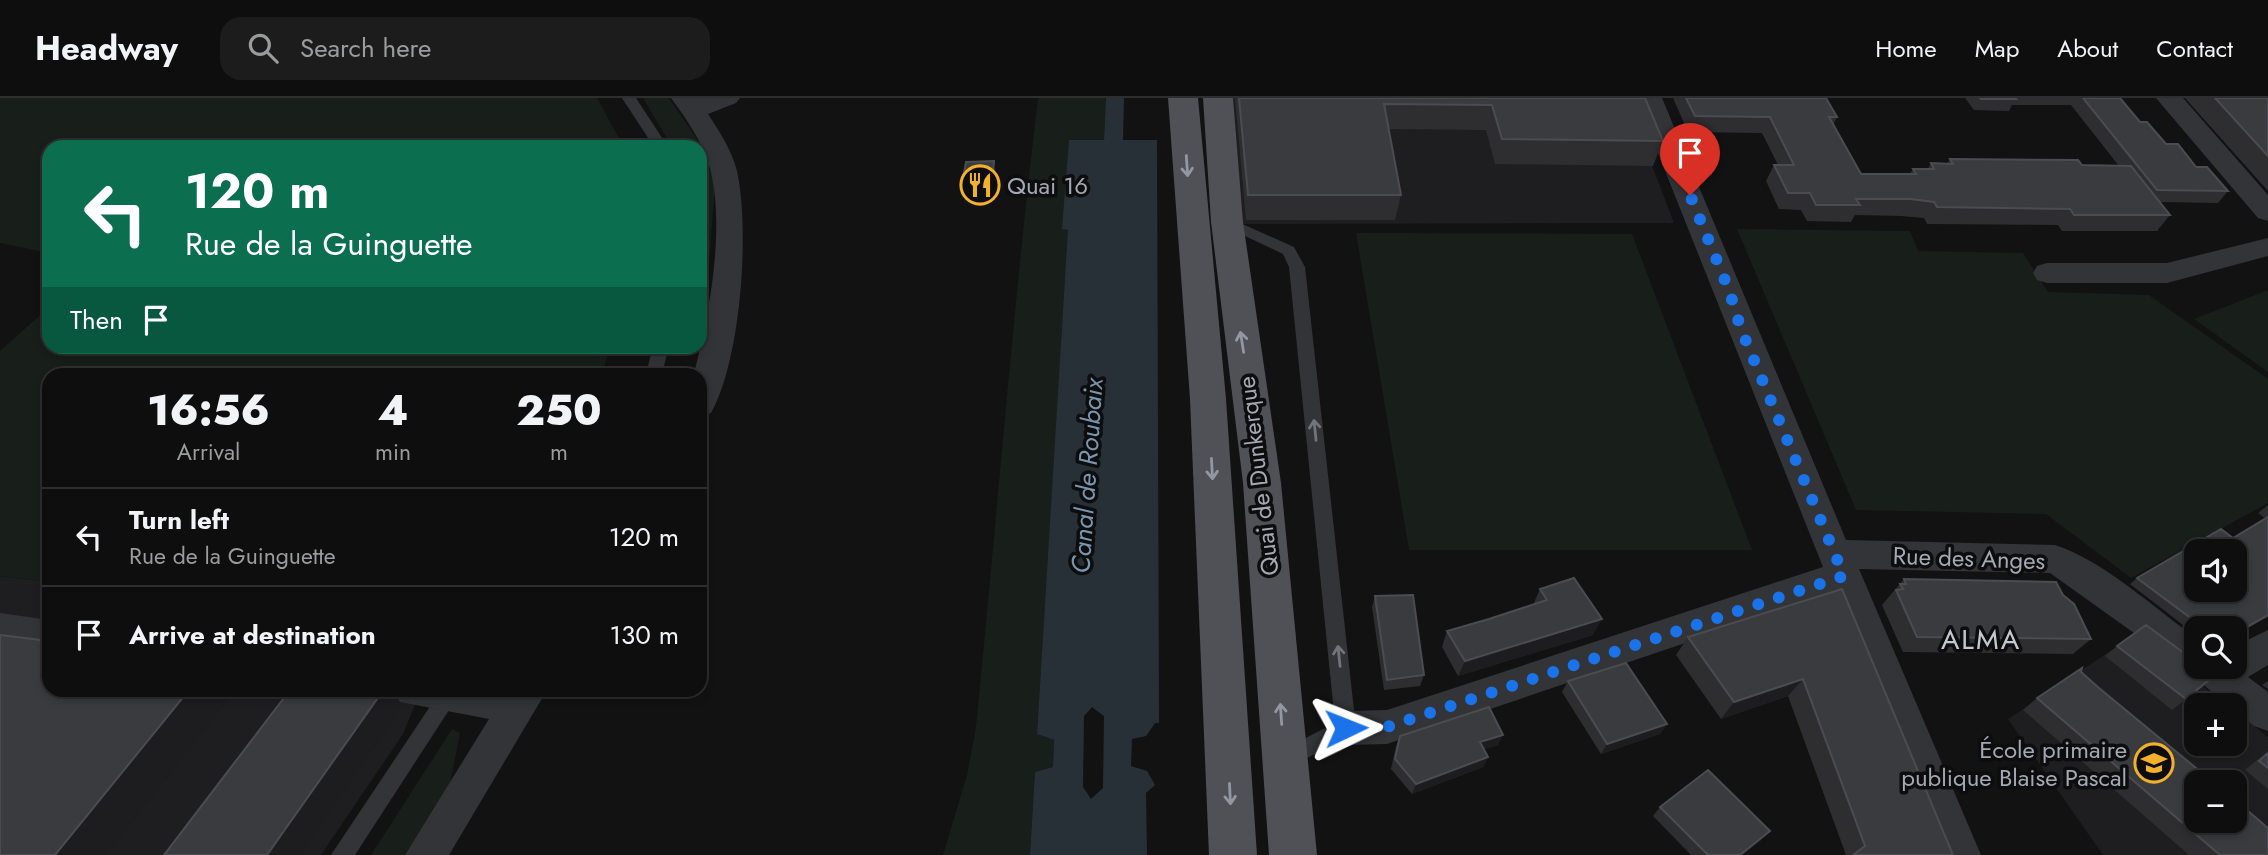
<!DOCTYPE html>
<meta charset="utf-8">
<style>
:root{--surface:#0e0e0e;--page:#1c1c1c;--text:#f1f3f6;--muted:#9b9c9e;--line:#2e2e2e}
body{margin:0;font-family:Jost,sans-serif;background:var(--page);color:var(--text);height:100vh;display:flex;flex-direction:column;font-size:26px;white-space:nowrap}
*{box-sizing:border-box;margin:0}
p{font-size:23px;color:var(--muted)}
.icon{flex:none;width:38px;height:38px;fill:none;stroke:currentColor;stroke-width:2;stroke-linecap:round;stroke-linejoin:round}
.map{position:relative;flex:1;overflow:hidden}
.drawer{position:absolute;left:42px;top:270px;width:665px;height:329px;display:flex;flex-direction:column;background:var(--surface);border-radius:21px;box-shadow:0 4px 10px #0003,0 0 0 2px var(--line)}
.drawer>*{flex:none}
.guide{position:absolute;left:42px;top:42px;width:665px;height:214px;border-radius:21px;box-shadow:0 4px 10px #0003,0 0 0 2px var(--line);background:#0b6e4f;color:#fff;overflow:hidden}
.buttons{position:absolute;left:2184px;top:441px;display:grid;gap:14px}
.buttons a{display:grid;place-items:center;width:63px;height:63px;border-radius:14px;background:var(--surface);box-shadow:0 4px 10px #0003,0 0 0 2px var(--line);font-size:35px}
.pin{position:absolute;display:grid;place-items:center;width:60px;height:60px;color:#fff;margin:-72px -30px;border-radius:50% 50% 50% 0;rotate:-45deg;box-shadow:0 0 7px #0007}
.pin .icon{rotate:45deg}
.me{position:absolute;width:77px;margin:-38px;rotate:88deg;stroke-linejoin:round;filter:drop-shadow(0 0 5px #0008)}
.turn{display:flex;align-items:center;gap:24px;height:147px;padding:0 28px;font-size:32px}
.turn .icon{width:91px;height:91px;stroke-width:2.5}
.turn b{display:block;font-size:49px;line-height:60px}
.then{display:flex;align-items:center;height:66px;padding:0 28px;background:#0003;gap:14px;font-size:26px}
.eta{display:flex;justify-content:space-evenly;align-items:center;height:119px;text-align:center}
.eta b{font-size:42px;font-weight:800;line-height:49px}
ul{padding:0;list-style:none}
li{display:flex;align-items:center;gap:21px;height:98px;padding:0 28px;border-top:2px solid var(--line)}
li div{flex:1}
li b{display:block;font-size:26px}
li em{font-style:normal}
header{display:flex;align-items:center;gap:42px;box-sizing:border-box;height:98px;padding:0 35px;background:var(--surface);border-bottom:2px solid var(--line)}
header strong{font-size:33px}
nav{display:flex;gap:38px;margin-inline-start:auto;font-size:24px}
.search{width:490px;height:63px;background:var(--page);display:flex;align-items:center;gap:18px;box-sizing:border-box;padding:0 24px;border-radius:21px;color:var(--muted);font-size:26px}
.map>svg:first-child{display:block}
.built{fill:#1e1e20;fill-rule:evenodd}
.green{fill:#181e19}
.water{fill:#283037;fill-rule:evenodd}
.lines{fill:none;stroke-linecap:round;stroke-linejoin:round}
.lane{fill:#333438;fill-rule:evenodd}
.street{fill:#333438;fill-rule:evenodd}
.primary{fill:#4f5157;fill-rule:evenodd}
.wall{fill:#2e2e31}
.shaded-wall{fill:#1d1d1f}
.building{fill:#3a3b3f;stroke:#4b4c51;stroke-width:2;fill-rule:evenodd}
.oneway{stroke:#9297a1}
.oneway2{stroke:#71747c}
.route{stroke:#1a73e8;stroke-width:12;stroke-dasharray:0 21.6}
.labels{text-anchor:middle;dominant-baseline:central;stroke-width:7;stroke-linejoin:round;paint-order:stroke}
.poi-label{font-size:24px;fill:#a3a8b4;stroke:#0d0d0e;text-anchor:start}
.street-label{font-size:24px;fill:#a3a8b4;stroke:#0d0d0e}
.water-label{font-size:26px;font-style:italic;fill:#7996b0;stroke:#0d0d0e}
.quarter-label{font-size:28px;letter-spacing:2px;fill:#c4c7d0;stroke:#0d0d0e}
</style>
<header>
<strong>Headway</strong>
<div class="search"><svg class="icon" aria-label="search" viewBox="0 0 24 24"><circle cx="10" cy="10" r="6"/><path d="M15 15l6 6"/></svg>Search here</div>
<nav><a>Home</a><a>Map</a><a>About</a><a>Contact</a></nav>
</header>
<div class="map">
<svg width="2268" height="757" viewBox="0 0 2268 757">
<rect width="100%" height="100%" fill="#121213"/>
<path class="built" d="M1231,0H1626L1674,125L1237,126Z
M0,478L49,484V592H421L403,636L321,757H0Z
M2136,536L2227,607H2196V646H2235V613L2268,639V757H2103L2008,621ZM2196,684H2235V723H2196Z"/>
<path class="green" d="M0,0H597L624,49H49V155L0,145Z
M643,0H669L699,44L715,87L703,246H700V49H672Z
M1038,0H1106L1104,42L1069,43L1063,131L1069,132L1037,636L1054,642L1053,669L1035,674L1030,757H943L967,677L976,629C997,419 1013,209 1038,0Z
M1737,131L1910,133L1918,153L2023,155L2048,194L2149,197L2268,281V405L2131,480L2046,416L1856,412Z
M1356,135L1632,136L1752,452H1409Z
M2268,192V274L2194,221Z
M49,209V248L610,249L602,276H49V484L0,478V253Z
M452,631L460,635L450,686L405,757H371Z"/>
<path class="water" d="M1106,0H1124L1123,42H1157L1159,625H1155L1146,638L1132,641L1131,668L1147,673L1155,687L1146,695L1147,757H1030L1035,674L1053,669L1054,642L1037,636L1068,132L1062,131L1069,42H1104ZM1092,609L1104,618L1103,690L1091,701L1083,689L1084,618Z"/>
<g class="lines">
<path class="lane" d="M622,0H636L668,49H654Z
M1227,119L1294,149L1305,169L1356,630L1353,637L1287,670L1280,667L1277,660L1280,653L1335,625L1289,169L1283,156L1222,127V121Z
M653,248H669L662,276H646Z
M441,592H462L355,757H331Z"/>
<path class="street" d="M671,0H740L736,5L708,16C720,34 732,53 737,73C750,132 741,262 711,315L700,319V276H694C709,216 728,122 707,61C699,39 685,19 671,0Z
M1636,0H1662L1846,442L2055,447C2104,463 2154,510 2196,540V569H2235V548L2268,532V567L2248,579L2268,594V633L2254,628L2235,613V607H2227L2190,575L2050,475L1859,471L1981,757H1939L1833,495L1387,646L1346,647L1332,642L1327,630L1332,618L1346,613L1387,612L1823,469Z
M2156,0H2183L2268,97V123L2258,120Z
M2268,140V158L2167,185H2047L2037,182L2033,175L2037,168L2047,165H2167Z
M0,515L49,522V554L0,547Z
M394,592H547L449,757H405L489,621L400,604Z"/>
<path class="primary" d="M1168,0H1198L1226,301L1257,757H1209L1190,301Z
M1203,0H1233L1243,124L1281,385L1317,757H1269L1243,385L1211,124Z"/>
</g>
<path class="wall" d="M1235,0H1645L1663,43L1653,68L1495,66L1486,32L1389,31L1401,97L1395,122H1246Z
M1673,0H1826L1837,19L1833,27L1861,76H1910L1913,71H1928L1931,65L1947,66L1950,61L2082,67L2119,68L2071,7H2012L2009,13L1974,12L1965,0H2120L2140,24L2166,46L2228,93L2218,105L2160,104L2170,117L2157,133H2062L2058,127L1927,126L1924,120L1901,118L1855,117L1851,124L1807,123L1801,112L1779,111L1766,83L1774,67H1778L1762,35L1688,34Z
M2185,0H2268V93Z
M994,63L996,76L993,98H964L962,86Z
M2268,407V519L2235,530H2196V537L2130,486L2137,480L2233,440L2266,421L2258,415Z
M1904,481L2063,497L2091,541L2073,556L1903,554L1882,507Z
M1540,491L1593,537L1458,578L1442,549L1447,533L1489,521L1533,507Z
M1842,491L1953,757H1846L1788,598L1721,621L1676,557L1688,539Z
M1375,498L1424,577L1420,588L1384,592L1372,509Z
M2117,548L2186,601L2172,612L2105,558Z
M2081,574L2099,590L2268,757H2189L2023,612L2037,600Z
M1568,583L1667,626L1660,636L1601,656L1562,594Z
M2268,583V591L2262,587Z
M1400,638L1498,647L1484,651L1488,659L1483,669L1412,696L1391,671L1396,648Z
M2268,653V691L2245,672Z
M1660,709L1761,742L1742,757H1691L1653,718Z"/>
<path class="shaded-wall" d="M994,63L996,76L993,98L992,86Z
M2268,517V519L2235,537V536Z
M1602,521L1593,537L1458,578L1465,563Z
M1803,581L1788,598L1721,621L1734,604Z
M189,592H236L106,757H55Z
M382,594L400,612L300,757H267Z
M1667,626L1660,636L1601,656L1607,646Z
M1503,637L1498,647L1475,654L1480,644Z
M1488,659L1483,669L1412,696L1416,686Z
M1770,733L1761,742L1742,757H1740Z"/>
<path class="building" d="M1239,0H1645L1663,43L1502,41L1492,7L1384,6L1401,97H1248Z
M1686,0H1826L1837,19H1829L1861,76H1916L1913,71H1934L1931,65L1953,66L1950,61L2078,62L2082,67L2131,68L2170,117H2074L2070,111L1937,109L1934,104L1911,101H1856L1860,107H1816L1810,95H1788L1774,67H1794L1770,19L1695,18Z
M1980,0H2015L2016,1H1981Z
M2083,0H2120L2140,24H2147L2166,46H2178L2196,69H2207L2228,93L2157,92Z
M2215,0H2268V58Z
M994,63L992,86H962L966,64Z
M2268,419V517L2235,536V530H2204L2137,480L2221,431L2233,440ZM2196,453H2235V492H2196Z
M1574,480L1602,521L1465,563L1447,533L1489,521L1547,502L1540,491Z
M1904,481L2056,484L2063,497L2074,506L2091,541L1917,539L1896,492L1903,491L1900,486H1906Z
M1842,491L1953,757H1853L1865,748L1803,581L1734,604L1688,539Z
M1413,497L1424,577L1387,582L1375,498Z
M2146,527L2196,564V569H2203L2215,577L2186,601L2117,548Z
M0,537L49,543V592H189L55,757H0Z
M1626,565L1667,626L1607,646L1568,583Z
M2082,570L2081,574L2099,590L2213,684H2196V723H2235V702L2268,730V757H2220L2037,600Z
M290,592H365L382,594L267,757H164Z
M1489,609L1503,637L1480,644L1488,659L1416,686L1395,661L1400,638Z
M2268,655V670L2259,663Z
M1708,672L1770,733L1740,757H1708L1660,709Z"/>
<defs><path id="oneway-shaft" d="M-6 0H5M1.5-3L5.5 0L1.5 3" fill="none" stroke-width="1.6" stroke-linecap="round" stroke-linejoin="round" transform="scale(1.75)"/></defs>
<g class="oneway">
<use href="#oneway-shaft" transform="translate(1187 68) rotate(86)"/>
<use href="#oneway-shaft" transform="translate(1242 244) rotate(-99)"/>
<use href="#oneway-shaft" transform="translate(1212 371) rotate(87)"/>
<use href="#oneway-shaft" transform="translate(1281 616) rotate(-94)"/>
<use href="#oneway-shaft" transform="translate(1230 696) rotate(87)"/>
</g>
<g class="oneway2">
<use href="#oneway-shaft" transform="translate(1315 332) rotate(-96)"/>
<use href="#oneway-shaft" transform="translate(1339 558) rotate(-96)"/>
</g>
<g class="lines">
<path class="route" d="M1346,630L1387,629L1844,478L1741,231L1729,192L1690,97"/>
</g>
<defs>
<g id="restaurant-ring" transform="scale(2.0125)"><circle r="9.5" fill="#0d0d0e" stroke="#f3b02a" stroke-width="1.5"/><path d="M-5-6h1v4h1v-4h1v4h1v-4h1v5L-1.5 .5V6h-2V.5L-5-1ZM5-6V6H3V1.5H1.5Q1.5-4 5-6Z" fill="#f3b02a"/></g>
<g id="school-ring" transform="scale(2.0125)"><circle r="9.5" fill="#0d0d0e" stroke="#f3b02a" stroke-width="1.5"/><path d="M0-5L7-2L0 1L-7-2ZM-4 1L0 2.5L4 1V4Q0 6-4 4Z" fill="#f3b02a"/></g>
</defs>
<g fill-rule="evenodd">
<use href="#restaurant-ring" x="980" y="87"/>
<use href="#school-ring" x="2154" y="665"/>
</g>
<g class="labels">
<g class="poi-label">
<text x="1007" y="87">Quai 16</text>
<text x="2127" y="651" text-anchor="end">École primaire<tspan x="2127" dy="28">publique Blaise Pascal</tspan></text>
</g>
<g class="street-label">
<text transform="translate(1258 378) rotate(-97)">Quai de Dunkerque</text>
<text transform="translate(1969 460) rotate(2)">Rue des Anges</text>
</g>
<g class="water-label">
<text transform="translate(1087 378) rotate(-86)">Canal de Roubaix</text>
</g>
<g class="quarter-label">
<text x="1981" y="541">ALMA</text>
</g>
</g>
</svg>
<div class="buttons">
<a><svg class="icon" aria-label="sound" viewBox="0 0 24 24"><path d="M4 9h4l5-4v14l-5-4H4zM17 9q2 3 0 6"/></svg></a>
<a><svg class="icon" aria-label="search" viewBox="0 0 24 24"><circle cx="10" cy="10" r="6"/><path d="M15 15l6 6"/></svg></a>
<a>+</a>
<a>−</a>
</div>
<div class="pin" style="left:1690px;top:97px;background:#d93025"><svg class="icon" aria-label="arrive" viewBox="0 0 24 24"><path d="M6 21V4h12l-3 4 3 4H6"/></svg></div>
<svg class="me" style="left:1346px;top:630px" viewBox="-20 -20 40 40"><path d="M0-17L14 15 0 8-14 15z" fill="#1a73e8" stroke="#fff" stroke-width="4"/></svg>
<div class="guide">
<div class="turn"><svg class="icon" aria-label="left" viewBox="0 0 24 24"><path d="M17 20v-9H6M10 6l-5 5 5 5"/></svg><div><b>120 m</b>Rue de la Guinguette</div></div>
<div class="then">Then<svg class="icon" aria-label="arrive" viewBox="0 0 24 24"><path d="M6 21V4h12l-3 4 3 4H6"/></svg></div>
</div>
<section class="drawer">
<div class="eta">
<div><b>16:56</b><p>Arrival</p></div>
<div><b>4</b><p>min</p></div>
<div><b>250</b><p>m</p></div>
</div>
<ul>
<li><svg class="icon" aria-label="left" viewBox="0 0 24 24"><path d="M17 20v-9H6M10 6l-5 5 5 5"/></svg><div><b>Turn left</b><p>Rue de la Guinguette</p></div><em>120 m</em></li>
<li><svg class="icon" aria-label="arrive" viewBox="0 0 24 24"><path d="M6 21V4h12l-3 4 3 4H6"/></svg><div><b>Arrive at destination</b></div><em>130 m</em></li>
</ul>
</section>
</div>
